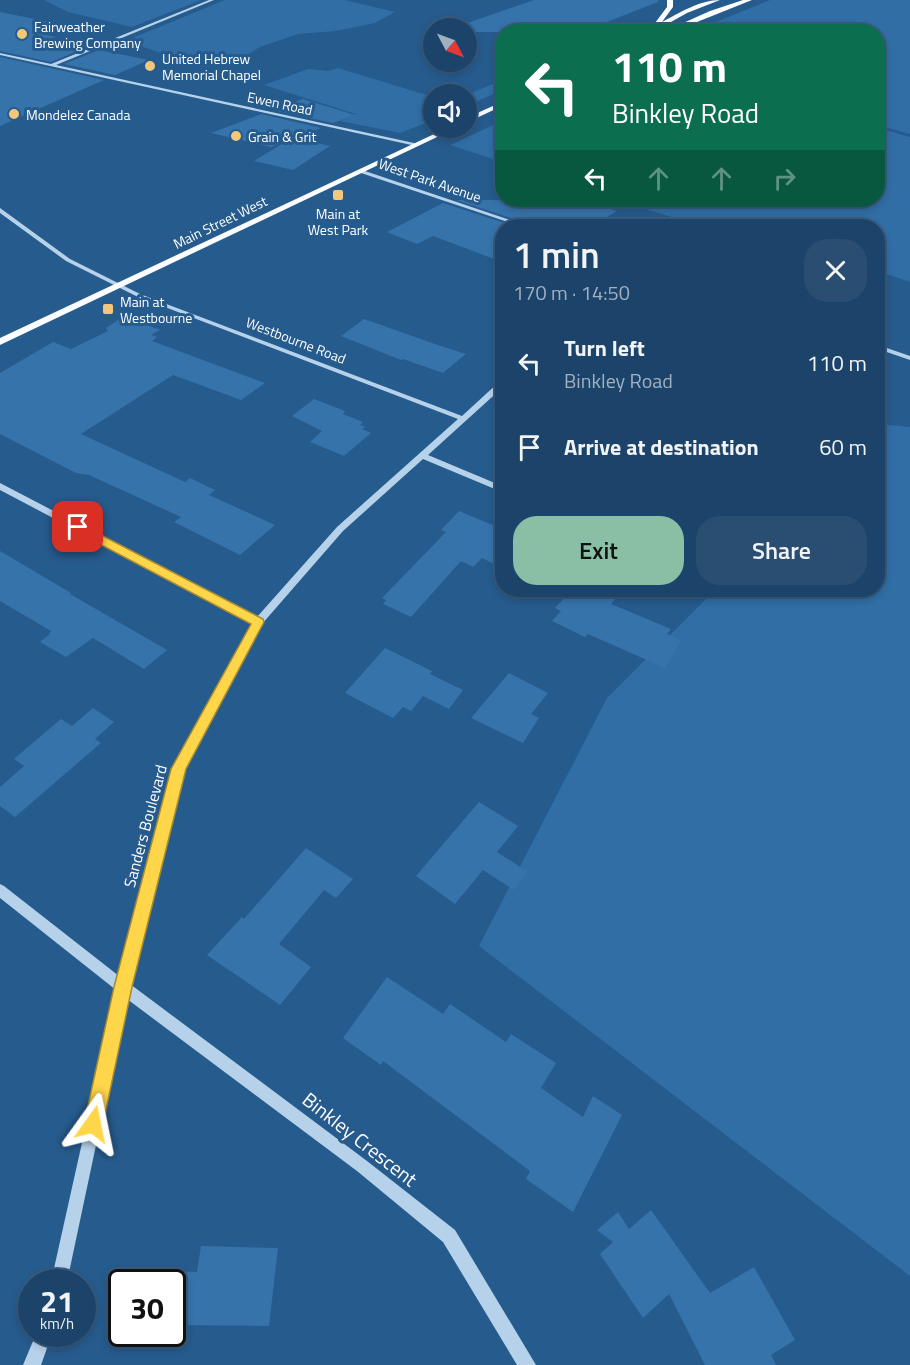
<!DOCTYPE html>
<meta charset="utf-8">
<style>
:root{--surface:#1c446a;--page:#294e72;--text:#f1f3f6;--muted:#a0b0c1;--line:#3a5c7e;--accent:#8abfa5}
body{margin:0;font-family:"Titillium Web",sans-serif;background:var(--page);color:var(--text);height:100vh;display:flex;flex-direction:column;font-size:22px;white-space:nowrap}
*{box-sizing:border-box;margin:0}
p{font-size:20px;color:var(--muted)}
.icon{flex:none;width:33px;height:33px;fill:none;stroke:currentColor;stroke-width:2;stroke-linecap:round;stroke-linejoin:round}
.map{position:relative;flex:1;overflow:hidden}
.panel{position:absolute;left:495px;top:219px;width:390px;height:378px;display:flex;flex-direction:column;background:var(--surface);border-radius:24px;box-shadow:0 3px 9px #0003,0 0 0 2px var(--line)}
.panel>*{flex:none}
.top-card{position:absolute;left:495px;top:24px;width:390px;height:183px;border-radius:24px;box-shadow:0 3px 9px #0003,0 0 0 2px var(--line);background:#0b6e4f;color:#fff;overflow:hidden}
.needle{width:39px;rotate:131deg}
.tools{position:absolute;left:423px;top:18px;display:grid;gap:12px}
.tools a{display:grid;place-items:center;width:54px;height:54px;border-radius:50%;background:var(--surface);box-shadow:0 3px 9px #0003,0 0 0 2px var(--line);font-size:30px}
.speed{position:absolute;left:18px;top:1269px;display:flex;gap:12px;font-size:30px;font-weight:700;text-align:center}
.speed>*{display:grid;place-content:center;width:78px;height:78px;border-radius:50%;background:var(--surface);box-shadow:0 3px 9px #0003,0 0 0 2px var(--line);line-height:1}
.speed small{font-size:15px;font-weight:400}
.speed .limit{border:3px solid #111;border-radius:9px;background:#fff;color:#111}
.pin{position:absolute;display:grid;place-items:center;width:51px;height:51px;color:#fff;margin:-26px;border-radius:12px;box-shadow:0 3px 9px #0006}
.me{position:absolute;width:66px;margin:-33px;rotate:12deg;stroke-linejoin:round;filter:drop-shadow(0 0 4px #0008)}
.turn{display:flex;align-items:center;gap:21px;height:126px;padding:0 18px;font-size:27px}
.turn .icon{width:78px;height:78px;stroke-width:2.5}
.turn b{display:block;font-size:42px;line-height:51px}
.lanes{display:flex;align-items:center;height:57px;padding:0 18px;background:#0003;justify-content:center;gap:30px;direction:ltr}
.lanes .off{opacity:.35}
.round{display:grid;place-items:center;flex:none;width:63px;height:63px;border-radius:24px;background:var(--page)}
.headline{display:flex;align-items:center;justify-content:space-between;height:102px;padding:0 18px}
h1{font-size:36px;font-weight:600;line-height:45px}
.action{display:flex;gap:12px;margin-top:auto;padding:12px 18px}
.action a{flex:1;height:69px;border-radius:24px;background:var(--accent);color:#111;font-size:24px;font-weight:600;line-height:69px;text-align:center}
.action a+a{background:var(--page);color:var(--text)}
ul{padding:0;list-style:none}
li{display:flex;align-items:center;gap:18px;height:84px;padding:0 18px}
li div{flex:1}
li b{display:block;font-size:22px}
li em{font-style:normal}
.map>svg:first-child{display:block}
.green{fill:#306ea5}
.building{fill:#3673aa}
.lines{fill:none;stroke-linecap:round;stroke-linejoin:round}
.minor{fill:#b6d2eb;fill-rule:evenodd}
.major{fill:#fafcff;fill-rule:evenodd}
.route{fill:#ffd54a;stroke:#a68a30;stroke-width:1.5}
.poi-dot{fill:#f4c77a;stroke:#265b8d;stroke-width:2}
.labels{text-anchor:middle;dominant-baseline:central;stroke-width:6;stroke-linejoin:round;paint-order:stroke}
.far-poi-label{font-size:14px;fill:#fff;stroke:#265b8d;text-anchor:start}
.far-street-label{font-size:14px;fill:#fff;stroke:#265b8d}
.street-label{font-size:16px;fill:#fff;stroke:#265b8d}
.near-street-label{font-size:20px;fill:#fff;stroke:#265b8d}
</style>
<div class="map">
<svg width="910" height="1365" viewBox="0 0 910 1365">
<rect width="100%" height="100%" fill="#265b8d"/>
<path class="green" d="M44,0H201L132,27L68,12Z
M225,0H345L395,12L375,23L336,31L298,34L260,47L245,56L214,67H204L125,41Z
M770,0H910V134L878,125V32L701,31V28Z
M338,68L433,97V120L400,133L340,121L356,114L264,85L308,69L328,71Z
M502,80V90L467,106V95Z
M502,121V162L450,145Z
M878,128L910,137V282L878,271V226H700L617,200H878Z
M879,424L910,427V1276L479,946L607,698L715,590H878Z"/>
<path class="building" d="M534,0H658V2L581,32H466V28H453Z
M0,12L55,23L31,32L56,37L49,39L87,47L51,62L0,51Z
M99,50L149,60L115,75L64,64Z
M0,57L104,80L0,126Z
M303,99L355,115L333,123L273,110Z
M261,114L321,128L294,138L330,146L293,170L254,161L290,139L271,147L211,133Z
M456,200H582L617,211L592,226H530L529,224Z
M443,203L514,226H502V262L433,236L417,244L387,232Z
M124,316L160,330L151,335L157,337L152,341L265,383L241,400L173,375L81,434L185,482L190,478L215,490L209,495L275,525L240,555L174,522L181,517L89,475L76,473L0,434V373L53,342L71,349L108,331L106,328Z
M364,319L435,344L466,354L443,373L403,359L401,360L341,336Z
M314,399L345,411L343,414L363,422L360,425L365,427L362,429L371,433L344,456L310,442L322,431L292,416Z
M459,511L502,529V568L482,558L473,567L461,561L411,617L383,604L386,600L382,598L446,532L441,530Z
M0,551L71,593L70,594L167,650L144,669L93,638L66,657L40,642L50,634L49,633L51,631L0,601Z
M572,590H623L611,604L671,629L667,634L682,640L665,668L588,634L585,637L552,621L561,611L555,608Z
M385,648L432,671L430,674L463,690L449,709L423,696L411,711L403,707L393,718L345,693Z
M509,673L548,693L531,714L539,718L523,743L471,718Z
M93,708L114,722L95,739L101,743L15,817L0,806V787L24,766L14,759L61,719L72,726Z
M479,802L518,826L497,852L528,872L514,890L483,870L455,904L416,876Z
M306,848L353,879L336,898L324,890L279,944L311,967L280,1005L207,955L242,917L244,919Z
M387,977L443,1014L450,1004L506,1042L511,1034L556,1063L541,1088L583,1117L593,1096L622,1115L573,1212L526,1179L530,1171L383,1061L381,1065L343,1038Z
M651,1210L710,1293L754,1267L795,1340L771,1355L776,1365H705L669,1294L643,1318L600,1254L613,1242L597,1230L618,1212L629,1229Z
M201,1246L278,1248L269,1326L172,1325L179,1271L197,1272Z"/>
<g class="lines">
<path class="minor" d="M209,0H214L56,65L414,143L416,146L0,55V53L51,64Z
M358,170H362L528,226H520L358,172Z
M0,208L70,259L140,294L462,416L499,382H502V388L428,455L502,486V492L423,459L343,531L262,624L184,770L130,984L367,1161L455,1230L536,1365H517L443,1242L357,1171L127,999L67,1282H51L116,990L0,898V884L4,886L119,976L172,769L252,623L0,490V483L257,617L337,527L458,419L136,296L66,261L0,213Z
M878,345L910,356V360L878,349Z
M36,1334H52L41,1365H23Z"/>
<path class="major" d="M667,0H673V7L662,22C679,13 700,0 720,0L687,13L653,32H645L657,25L655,23L667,7Z
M743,0H752L672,32H663L710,11Z
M502,102V106L466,123V118Z
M447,128H456L0,345V338Z"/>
</g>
<path class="route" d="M78,523L263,619L264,622L186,769L132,987L103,1124L100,1130L93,1133L87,1130L84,1124L114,987L171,769L251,624L73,530L72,527Z"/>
<g class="poi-dot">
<circle cx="22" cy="34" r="6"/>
<circle cx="150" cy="66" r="6"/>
<circle cx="14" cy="114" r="6"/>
<circle cx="236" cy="136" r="6"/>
<rect x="332" y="189" width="12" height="12" rx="3"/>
<rect x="102" y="303" width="12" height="12" rx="3"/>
</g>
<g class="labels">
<g class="far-poi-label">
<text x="34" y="26">Fairweather<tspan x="34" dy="16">Brewing Company</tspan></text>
<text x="162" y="58">United Hebrew<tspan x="162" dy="16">Memorial Chapel</tspan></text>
<text x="26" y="114">Mondelez Canada</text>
<text x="248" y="136">Grain &amp; Grit</text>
<text x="338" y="213" text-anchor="middle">Main at<tspan x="338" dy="16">West Park</tspan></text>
<text x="120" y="301">Main at<tspan x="120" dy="16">Westbourne</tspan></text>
</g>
<g class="far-street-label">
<text transform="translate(280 103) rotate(12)">Ewen Road</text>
<text transform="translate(430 180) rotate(19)">West Park Avenue</text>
<text transform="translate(220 222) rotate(-26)">Main Street West</text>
<text transform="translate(296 340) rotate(21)">Westbourne Road</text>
</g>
<g class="street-label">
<text transform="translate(145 826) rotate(-75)">Sanders Boulevard</text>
</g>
<g class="near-street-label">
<text transform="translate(360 1139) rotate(38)">Binkley Crescent</text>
</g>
</g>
</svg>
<div class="tools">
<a><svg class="needle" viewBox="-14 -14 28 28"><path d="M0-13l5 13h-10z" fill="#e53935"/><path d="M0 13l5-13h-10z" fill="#a0b0c1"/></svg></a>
<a><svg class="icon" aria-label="sound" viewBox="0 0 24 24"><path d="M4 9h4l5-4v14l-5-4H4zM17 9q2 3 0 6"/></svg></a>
</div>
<div class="speed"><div>21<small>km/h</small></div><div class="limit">30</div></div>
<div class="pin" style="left:78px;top:527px;background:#d93025"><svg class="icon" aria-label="arrive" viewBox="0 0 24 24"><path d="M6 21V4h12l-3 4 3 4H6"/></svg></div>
<svg class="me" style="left:93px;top:1124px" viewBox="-20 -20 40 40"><path d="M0-17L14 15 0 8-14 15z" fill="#ffd54a" stroke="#fff" stroke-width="4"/></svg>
<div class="top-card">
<div class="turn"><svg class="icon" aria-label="left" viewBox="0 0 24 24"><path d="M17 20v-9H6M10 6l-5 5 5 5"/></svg><div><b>110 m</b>Binkley Road</div></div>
<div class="lanes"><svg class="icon" aria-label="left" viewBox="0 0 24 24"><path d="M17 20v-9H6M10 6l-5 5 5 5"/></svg><svg class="icon off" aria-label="ahead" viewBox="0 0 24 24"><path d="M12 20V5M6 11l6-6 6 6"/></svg><svg class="icon off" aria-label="ahead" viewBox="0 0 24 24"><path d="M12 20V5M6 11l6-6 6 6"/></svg><svg class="icon off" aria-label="right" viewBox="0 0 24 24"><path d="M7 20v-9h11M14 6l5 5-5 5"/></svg></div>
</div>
<section class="panel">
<div class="headline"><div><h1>1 min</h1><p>170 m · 14:50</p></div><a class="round"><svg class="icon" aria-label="close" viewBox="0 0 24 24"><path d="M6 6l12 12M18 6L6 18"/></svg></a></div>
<ul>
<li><svg class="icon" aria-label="left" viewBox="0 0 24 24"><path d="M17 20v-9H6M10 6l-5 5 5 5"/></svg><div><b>Turn left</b><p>Binkley Road</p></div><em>110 m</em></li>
<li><svg class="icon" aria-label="arrive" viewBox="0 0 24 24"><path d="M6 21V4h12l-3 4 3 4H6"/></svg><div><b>Arrive at destination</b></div><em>60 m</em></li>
</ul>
<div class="action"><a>Exit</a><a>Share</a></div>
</section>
</div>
